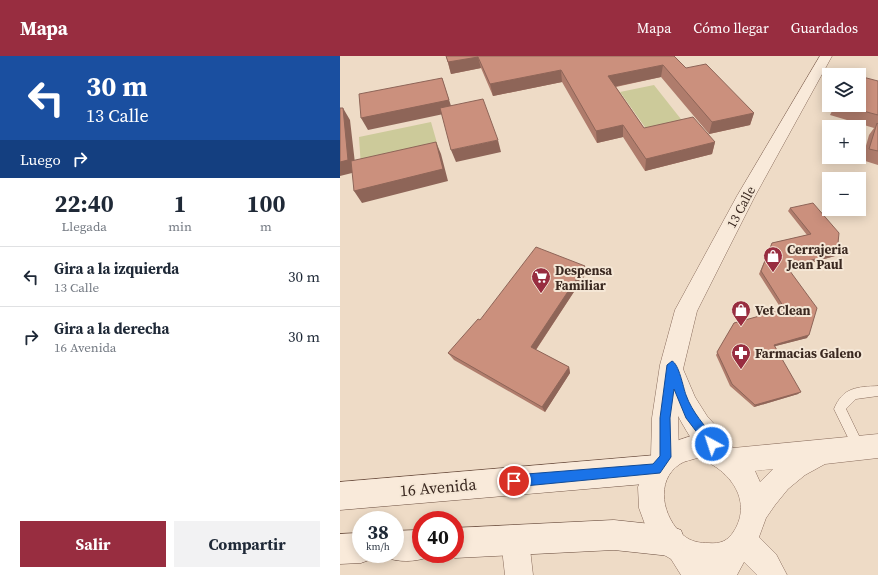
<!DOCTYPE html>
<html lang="es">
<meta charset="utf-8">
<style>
:root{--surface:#fff;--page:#f2f2f3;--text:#1f2937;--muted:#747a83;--line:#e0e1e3;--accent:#982d40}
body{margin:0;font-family:"Source Serif 4",serif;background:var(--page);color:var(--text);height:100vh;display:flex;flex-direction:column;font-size:15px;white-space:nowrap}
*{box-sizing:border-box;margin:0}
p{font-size:13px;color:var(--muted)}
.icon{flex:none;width:22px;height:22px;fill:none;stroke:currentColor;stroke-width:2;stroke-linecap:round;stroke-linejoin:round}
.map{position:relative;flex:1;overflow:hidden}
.details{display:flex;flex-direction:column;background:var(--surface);width:340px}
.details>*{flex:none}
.hud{background:#1a4fa0;color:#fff;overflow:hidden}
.buttons{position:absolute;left:482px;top:12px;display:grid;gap:8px}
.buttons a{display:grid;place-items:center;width:44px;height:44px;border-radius:0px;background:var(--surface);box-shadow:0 2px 10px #0003;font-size:20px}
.speed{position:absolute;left:12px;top:455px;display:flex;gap:8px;font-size:20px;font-weight:700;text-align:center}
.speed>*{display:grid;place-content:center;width:52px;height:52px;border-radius:50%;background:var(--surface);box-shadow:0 2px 10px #0003;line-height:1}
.speed small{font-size:10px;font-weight:400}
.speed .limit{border:6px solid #d22;background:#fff;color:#111}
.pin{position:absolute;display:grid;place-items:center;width:34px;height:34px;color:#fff;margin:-17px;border:2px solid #fff;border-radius:50%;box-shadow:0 1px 4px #0007}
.me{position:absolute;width:44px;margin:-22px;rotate:320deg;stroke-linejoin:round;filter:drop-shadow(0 0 3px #0008)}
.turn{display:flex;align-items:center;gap:14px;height:84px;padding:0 20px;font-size:18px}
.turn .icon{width:52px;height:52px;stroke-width:2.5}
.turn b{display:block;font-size:28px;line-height:34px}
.then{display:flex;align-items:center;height:38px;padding:0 20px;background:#0003;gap:8px;font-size:15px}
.eta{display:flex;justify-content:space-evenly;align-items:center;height:68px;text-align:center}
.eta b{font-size:24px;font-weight:700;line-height:28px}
.action{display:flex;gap:8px;margin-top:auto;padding:8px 20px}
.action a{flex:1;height:46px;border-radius:0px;background:var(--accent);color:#fff;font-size:16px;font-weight:700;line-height:46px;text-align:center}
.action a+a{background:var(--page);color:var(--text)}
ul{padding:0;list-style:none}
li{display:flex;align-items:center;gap:12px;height:60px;padding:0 20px;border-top:1px solid var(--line)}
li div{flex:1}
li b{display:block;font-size:15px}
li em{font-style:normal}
header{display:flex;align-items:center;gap:24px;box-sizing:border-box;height:56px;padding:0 20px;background:var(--accent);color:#fff}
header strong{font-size:19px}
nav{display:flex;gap:22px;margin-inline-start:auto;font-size:14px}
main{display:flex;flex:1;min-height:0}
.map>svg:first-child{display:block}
.green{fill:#ccca9a}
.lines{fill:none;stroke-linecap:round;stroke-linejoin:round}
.service-casing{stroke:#896c5c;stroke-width:1}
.minor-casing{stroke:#896c5c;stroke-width:1}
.tertiary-casing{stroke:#896c5c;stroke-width:1}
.secondary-casing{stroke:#6b4e3f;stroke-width:1}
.service{fill:#f9eada;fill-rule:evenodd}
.minor{fill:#f9eada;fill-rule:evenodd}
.tertiary{fill:#f9eada;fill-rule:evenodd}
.secondary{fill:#f9eada;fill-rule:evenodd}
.wall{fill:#af7c6c}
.shaded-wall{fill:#8e6558}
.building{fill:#cb907d;stroke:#8e6558}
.route{fill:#1a73e8;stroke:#114b97}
.labels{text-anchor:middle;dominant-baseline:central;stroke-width:4;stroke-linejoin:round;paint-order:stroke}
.street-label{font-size:13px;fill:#3a2820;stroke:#f5e7d6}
.poi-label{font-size:13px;font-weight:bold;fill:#3a2820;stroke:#f5e7d6;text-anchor:start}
.near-street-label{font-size:16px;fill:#3a2820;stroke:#f5e7d6}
</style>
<header>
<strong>Mapa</strong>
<nav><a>Mapa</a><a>Cómo llegar</a><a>Guardados</a></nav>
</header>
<main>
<section class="details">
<div class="hud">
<div class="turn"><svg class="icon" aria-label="left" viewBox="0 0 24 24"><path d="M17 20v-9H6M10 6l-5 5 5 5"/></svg><div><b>30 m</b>13 Calle</div></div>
<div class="then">Luego<svg class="icon" aria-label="right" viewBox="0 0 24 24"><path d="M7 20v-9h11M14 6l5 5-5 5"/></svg></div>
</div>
<div class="eta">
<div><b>22:40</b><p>Llegada</p></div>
<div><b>1</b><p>min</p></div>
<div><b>100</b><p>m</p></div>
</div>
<ul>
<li><svg class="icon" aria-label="left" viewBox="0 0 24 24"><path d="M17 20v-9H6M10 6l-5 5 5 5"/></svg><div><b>Gira a la izquierda</b><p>13 Calle</p></div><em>30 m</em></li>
<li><svg class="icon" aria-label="right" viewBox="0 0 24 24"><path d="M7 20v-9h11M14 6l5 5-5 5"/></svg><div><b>Gira a la derecha</b><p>16 Avenida</p></div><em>30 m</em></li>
</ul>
<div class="action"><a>Salir</a><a>Compartir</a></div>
</section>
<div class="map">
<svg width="538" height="519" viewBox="0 0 538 519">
<rect width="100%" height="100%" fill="#eedbc6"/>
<path class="green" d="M314,29L344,67L307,74L280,36Z
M91,66L99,94L21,111L19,81Z"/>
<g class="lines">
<g class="service-casing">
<path id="service" d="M538,330V340L516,343L506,353L525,392L523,396L519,398L515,396L494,353C503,331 517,331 538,330Z"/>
</g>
<g class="minor-casing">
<path id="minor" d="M357,378L372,382L393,392L538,378V402L485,408L465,419L448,433L435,449L426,462L419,481L436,498L447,519H417L404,506L397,519H341L331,503L324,499L310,482L299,452L298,431L309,403L324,389ZM357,402C387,411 414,443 394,475C388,485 380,488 369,487C360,487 351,486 343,479C323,462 314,425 340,408C344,405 352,404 357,402ZM433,413L420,426L415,415Z
M175,470L185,474L189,484L193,519H165L161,484L165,474Z"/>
</g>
<g class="tertiary-casing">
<path id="tertiary" d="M480,0H492L415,140L357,255L343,313L355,341L367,360L391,387L394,397L391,407L381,410C361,402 348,378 338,360L339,401L335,411L325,415L315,411L311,401L312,362L320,309L335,254L397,140Z"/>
</g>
<g class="secondary-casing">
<path id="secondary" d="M316,399L326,403L330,413L326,423L316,427L0,454V426Z
M274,464L330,470L341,474L345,485L341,496L330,500L274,494L115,502L105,498H115V472Z
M81,474V498H92V500C76,506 60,507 44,501L43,498H55V475Z
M21,477V498H34L32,503L21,507L0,508V478Z"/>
</g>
<use href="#service" class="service"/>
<use href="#minor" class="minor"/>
<use href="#tertiary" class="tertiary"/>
<use href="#secondary" class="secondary"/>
</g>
<path class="wall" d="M106,0H334L346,12L414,57L410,69L369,78L321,21L276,31L304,72L375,86L372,98L305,115L283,81L257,87L222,26L153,40L141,12L111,18Z
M538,25V109L522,104L529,79L534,72L490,59L495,49H519Z
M450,152L497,197L495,200L448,213L467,282L435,290L458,338L414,351L390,330L376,299L394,267L442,254L419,218L432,187L467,179L448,155Z
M245,210V219L196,294L229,311L230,317L205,356L114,304L108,297L140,264Z"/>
<path class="shaded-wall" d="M138,1L141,12L111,18L108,6Z
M323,9L321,21L268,32V20Z
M221,14L222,26L153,40L150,28Z
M102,22L113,56L28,74L21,62Z
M3,52L10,64L16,116L0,120V106Z
M414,57L410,69L369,78L372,66Z
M283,69V81L257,87L256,75Z
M158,84L161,96L116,106L111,94Z
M96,86L101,98L108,125L22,147L14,135Z
M375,86L372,98L305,115L306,103Z
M497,197L495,200L445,214L447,211Z
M245,210V219L193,298L191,291Z
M469,279L467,282L432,291L434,289Z
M229,311L230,317L205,356L202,351Z
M461,336L458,338L414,351L415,349Z"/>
<path class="building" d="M106,0H334L346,12L366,8L414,57L372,66L323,9L268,20L304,72L353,61L375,86L306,103L283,69L256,75L221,14L150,28L138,1L108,6Z
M519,20L538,25V59L501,49H519Z
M102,22L109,44L21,62L19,38Z
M143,43L158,84L111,94L100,52Z
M0,52H3L8,104L0,106Z
M537,67L538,68V95L529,93Z
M96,86L103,113L14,135L11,105Z
M473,147L499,177L497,197L447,211L477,252L469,279L434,289L461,336L415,349L392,328L377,296L394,267L445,253L421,215L432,187L471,178L450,152Z
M196,191L245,210L191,291L229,311L202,351L108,297L138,263L140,264Z"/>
<path class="route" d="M332,305C339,308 343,331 346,339C352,356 365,370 376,384L378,388L376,391L372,393L368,391L346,362L334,333L330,362L331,401L320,417L174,431L170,429L168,425L170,421L174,419L313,408L320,400V362L327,309Z"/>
<defs>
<g id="shop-pin" transform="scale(1)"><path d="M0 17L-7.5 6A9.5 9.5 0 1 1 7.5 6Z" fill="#982d40" stroke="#f5e7d6"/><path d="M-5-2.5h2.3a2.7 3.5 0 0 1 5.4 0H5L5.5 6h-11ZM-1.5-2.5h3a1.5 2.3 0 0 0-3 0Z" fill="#fff"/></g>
<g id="supermarket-pin" transform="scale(1)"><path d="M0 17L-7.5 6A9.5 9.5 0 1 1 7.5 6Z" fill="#982d40" stroke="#f5e7d6"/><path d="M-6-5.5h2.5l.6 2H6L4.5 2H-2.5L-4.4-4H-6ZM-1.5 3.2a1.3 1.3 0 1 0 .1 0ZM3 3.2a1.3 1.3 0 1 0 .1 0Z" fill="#fff"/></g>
<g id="pharmacy-pin" transform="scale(1)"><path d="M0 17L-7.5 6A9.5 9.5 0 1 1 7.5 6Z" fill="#982d40" stroke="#f5e7d6"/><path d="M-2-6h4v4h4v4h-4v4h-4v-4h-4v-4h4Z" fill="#fff"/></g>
</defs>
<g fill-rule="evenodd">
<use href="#shop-pin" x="433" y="200"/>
<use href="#supermarket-pin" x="201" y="221"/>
<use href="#shop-pin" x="401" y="254"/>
<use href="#pharmacy-pin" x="401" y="297"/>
</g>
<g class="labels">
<g class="street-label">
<text transform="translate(401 151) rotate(-62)">13 Calle</text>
</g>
<g class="poi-label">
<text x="447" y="193">Cerrajeria<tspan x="447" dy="15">Jean Paul</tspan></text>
<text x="215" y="214">Despensa<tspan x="215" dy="15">Familiar</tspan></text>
<text x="415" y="254">Vet Clean</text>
<text x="415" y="297">Farmacias Galeno</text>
</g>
<g class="near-street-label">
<text transform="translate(98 431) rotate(-5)">16 Avenida</text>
</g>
</g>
</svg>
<div class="buttons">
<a><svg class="icon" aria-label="layers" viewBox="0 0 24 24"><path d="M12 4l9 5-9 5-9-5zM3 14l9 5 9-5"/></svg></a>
<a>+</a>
<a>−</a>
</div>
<div class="speed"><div>38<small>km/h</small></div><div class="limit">40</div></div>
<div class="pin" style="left:174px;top:425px;background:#d93025"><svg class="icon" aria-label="arrive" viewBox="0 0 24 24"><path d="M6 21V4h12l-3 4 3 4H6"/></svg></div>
<svg class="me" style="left:372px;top:388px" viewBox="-20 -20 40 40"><circle r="17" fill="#1a73e8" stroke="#fff" stroke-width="3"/><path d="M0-11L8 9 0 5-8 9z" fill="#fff"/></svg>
</div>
</main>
